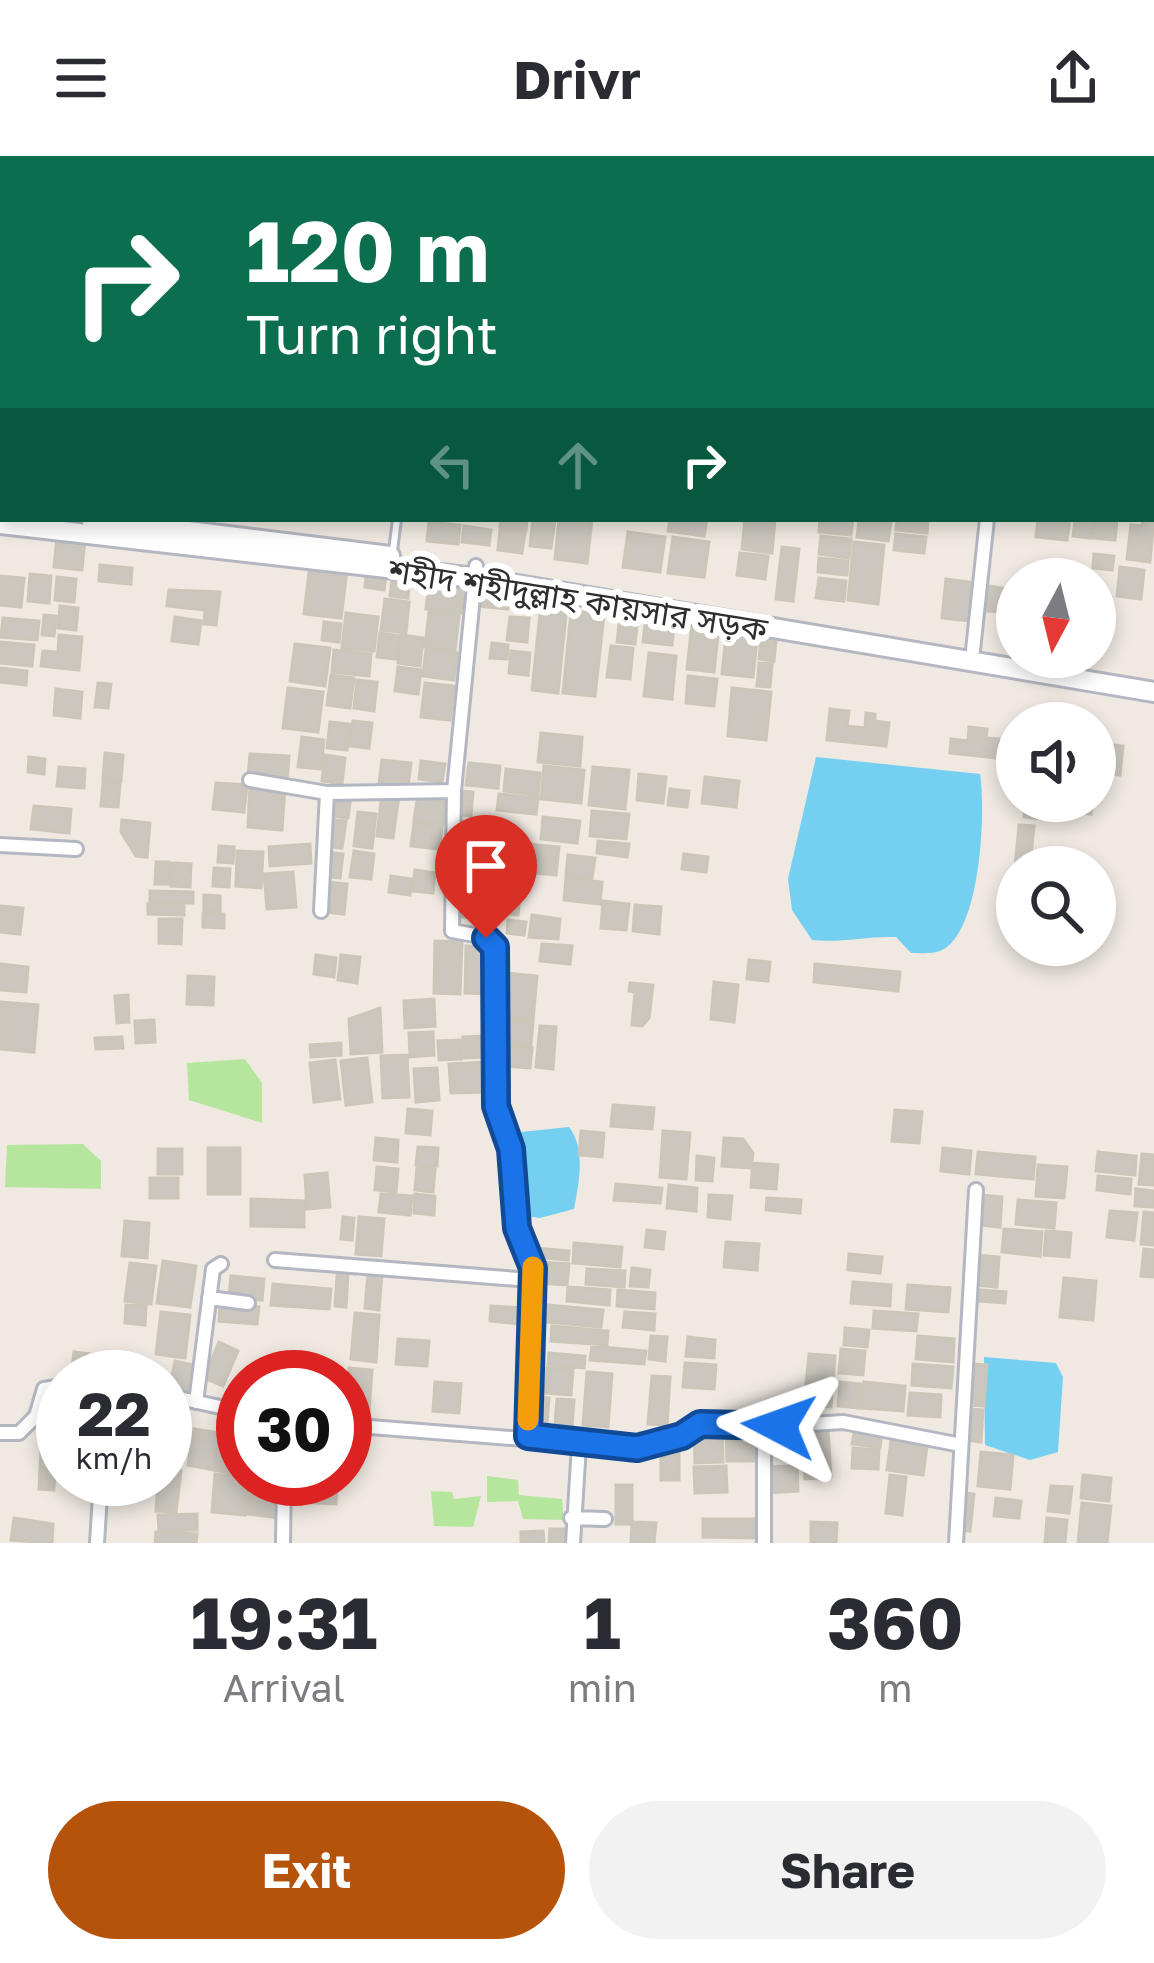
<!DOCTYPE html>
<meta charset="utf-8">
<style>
:root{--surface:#fff;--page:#f2f2f3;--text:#2b2b33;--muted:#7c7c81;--accent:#b45309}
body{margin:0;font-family:"Golos Text","Noto Sans Bengali",sans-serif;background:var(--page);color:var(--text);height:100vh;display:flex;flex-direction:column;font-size:45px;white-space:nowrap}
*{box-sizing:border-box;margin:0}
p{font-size:39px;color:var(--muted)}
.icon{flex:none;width:66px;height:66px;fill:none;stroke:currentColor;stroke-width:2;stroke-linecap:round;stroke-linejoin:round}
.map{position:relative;height:1387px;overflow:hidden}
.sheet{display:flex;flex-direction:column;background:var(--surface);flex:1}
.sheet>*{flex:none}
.guide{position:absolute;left:0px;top:0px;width:1155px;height:366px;box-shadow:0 6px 18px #0003;background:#0b6e4f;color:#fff;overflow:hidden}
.needle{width:78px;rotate:187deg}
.tools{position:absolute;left:996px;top:402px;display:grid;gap:24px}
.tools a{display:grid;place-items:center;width:120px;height:120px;border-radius:50%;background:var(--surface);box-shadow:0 6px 18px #0003;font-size:60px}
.speed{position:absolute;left:36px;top:1194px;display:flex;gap:24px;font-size:60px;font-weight:700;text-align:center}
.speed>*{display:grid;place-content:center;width:156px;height:156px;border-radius:50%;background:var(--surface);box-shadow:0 6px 18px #0003;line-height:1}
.speed small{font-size:30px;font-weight:400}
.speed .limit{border:18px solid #d22;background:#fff;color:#111}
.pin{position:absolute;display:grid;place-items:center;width:102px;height:102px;color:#fff;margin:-123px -51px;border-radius:50% 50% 50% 0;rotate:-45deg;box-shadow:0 0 12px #0007}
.pin .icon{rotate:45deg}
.me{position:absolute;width:132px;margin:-66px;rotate:274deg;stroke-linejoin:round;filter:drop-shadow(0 0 9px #0008)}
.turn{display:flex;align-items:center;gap:42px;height:252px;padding:0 48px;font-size:54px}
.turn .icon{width:156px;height:156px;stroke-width:2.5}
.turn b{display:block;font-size:84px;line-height:102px}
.lanes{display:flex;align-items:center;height:114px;padding:0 48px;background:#0003;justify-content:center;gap:60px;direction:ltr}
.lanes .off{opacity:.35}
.eta{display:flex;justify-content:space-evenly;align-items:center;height:204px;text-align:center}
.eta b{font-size:72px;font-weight:700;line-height:84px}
.action{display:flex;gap:24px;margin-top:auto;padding:24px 48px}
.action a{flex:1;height:138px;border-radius:72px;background:var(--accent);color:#fff;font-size:48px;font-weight:700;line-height:138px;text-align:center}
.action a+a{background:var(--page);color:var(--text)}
header{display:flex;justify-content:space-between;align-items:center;height:156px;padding:0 48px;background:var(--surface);font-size:54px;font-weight:700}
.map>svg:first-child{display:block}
.park{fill:#b6e59e}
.water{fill:#75cff0}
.building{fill:#cbc7bf;stroke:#cbc5ba;stroke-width:3}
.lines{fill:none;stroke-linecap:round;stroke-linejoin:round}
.lane-casing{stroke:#b4b7c1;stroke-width:12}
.street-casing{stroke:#b4b7c1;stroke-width:18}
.secondary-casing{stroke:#b4b7c1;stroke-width:24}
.lane{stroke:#fff;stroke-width:6}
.street{stroke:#fff;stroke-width:12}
.secondary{stroke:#fff;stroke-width:18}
.route-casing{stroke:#114b97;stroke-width:30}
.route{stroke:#1a73e8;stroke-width:21}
.slow{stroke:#f59e0b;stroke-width:21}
.labels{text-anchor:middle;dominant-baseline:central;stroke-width:12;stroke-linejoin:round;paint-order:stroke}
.street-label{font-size:33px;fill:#2e2e2e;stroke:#fff}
</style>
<header><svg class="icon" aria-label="menu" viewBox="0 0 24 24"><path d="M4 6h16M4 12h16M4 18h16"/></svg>Drivr<svg class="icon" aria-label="share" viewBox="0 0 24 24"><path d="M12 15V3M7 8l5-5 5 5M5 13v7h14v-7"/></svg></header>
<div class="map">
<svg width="1154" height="1387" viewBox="0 0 1154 1387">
<rect width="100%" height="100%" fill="#efe9e1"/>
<path class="park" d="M245,903L262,927V967L189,944L187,907Z
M83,988L101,1005V1033L5,1031L7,989Z
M487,1320L518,1324L519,1339L562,1343L564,1364L523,1363L518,1345L487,1346Z
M431,1335L452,1336L454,1343L481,1340L473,1371L434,1370Z"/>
<path class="water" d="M816,601L980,618C986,655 981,779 940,795C933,798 919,797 911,797L896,781C866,780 841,787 812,784L792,754L788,723Z
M569,971C586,993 579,1027 574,1053L540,1062L519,1059L514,993L521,976Z
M984,1201L1056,1207L1063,1221L1058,1296L1030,1304L985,1289Z"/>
<path class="building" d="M501,363H527L526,374L500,371Z
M533,363H555L551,392L530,390Z
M559,363H592L587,407L555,403Z
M670,363H707L704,380L668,375Z
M745,363H775L772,397L742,393Z
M820,363H853L851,379L819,376Z
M859,363L891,366L888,385L857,381Z
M897,363H928L927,377L896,374Z
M1038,363H1070L1067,384L1036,381Z
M1075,363H1093L1090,382L1073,380Z
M1095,363H1117L1115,384L1093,382Z
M1143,363L1154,364L1150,406L1127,403L1131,369L1142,370Z
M429,366L460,369L458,388L427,385Z
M464,370L491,374L489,389L462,386Z
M500,373L525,376L522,397L498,394Z
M628,376L665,381L660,416L623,411Z
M896,378L926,381L924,397L894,394Z
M821,380L851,383L849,402L819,398Z
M57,381L85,383L82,414L54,411Z
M673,381L709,386L704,421L668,417Z
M854,386L884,389L878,448L848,444Z
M782,391L799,393L793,445L776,443Z
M740,397L768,400L765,423L737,419Z
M1094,398L1114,400L1112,414L1093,412Z
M819,402L848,405L847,419L818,416Z
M100,409L132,412L131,428L99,425Z
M310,409L347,414L341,462L304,458Z
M1120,411L1144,414L1141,443L1117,440Z
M367,412L387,414L384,434L365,431Z
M393,417L410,419L408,442L390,440Z
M30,418L51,420L49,447L28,445Z
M0,420L24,422L21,451L0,449Z
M57,421L76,423L74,446L55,444Z
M819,422L846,425L844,445L816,442Z
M946,423L976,427L971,465L942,462Z
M429,427L464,431L461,457L426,453Z
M989,430L1002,432L999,456L986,455Z
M479,431L510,435L508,453L477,450Z
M1003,433L1015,435L1012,456L1000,455Z
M169,434L220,436L216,469L204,468L205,454L167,450Z
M516,435L538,438L536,457L514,455Z
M385,443L409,446L406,477L381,474Z
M1095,447L1105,448L1101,483H1095Z
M541,448L567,450L558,537L532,534Z
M60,450L78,452L76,474L58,472Z
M571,455L604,458L595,540L563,537Z
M429,456L459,460L455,494L425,491Z
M346,457L378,461L374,495L342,492Z
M44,459L56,460L54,480L42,479Z
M646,460L675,463L672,489L643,486Z
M175,461L201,465L198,488L172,485Z
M510,461L529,462L527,486L507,484Z
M3,462L39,465L37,484L1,481Z
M324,466L341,468L339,486L322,484Z
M692,467L719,470L714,516L687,513Z
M619,468L637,470L635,488L617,486Z
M727,470L758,474L753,521L722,518Z
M762,474L777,475L774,505L759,503Z
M380,477L399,480L396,503L377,501Z
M59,479L82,481L79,514L41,510L43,495L58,496Z
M401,479L423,482L420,510L398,507Z
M0,486L34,489L32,510L0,507Z
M492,487L508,489L507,503L490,502Z
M295,488L330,492L325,530L290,525Z
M611,490L633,492L630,523L607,521Z
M426,493L457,497L454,524L423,520Z
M334,494L371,498L369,520L332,516Z
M511,495L530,497L528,519L509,517Z
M649,497L676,500L672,543L644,540Z
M759,507L772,508L770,531L757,530Z
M398,511L421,514L418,538L395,535Z
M0,512L27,515L26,529L0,526Z
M331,519L354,522L350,552L327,549Z
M688,520L717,523L714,550L686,547Z
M357,524L377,526L374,555L354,552Z
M98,527L111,528L108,552L95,551Z
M425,527L454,530L450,564L421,561Z
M288,532L323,536L318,576L283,572Z
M732,532L771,536L766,584L728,580Z
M56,533L82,536L80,562L54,559Z
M830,553L849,555L847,570L865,572L866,557L875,558V565L889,567L886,590L827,584Z
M353,565L372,567L369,592L350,590Z
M330,566L350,568L347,594L327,592Z
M969,571L987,573L986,582L999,583L997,602L950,597L951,583L968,585Z
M541,577L582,581L580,610L538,606Z
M302,581L324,584L321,613L298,611Z
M1095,587L1123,590L1120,619L1095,616Z
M105,597L123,599L121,625L103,624Z
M250,598L289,600L287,624L248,621Z
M325,599L345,602L342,628L322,625Z
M29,601L45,603L44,618L28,616Z
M382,604L411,607L408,631L379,627Z
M421,605L445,608L442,626L419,623Z
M469,607L500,610L498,632L466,629Z
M544,610L584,614L581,647L541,643Z
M59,611L85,613L84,632L57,630Z
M593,611L629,614L625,653L589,649Z
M506,613L540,617L538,639L504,635Z
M639,618L666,621L663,647L637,644Z
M705,621L739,625L736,651L702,647Z
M103,627L120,628L118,651L101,650Z
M216,627L247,629L244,656L213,653Z
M250,629L285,631L282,674L248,671Z
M670,633L689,635L687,651L668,649Z
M461,635L473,636L471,660L459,659Z
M330,637L351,640L348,662L327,659Z
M382,637L399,639L393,682L377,680Z
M418,638L446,641L443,668L414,664Z
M499,638L538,642L536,658L497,654Z
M1025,645H1093L1091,658L1043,653L1042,663L1024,661Z
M34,650L71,653L69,677L31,673Z
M592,655L629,658L626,683L590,680Z
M358,656L376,658L372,692L354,690Z
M543,661L580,665L577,687L541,683Z
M327,663L346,665L342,692L323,690Z
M122,664L150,667L147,701L136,700L121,676Z
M414,667L442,671L439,693L411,690Z
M1019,669L1034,670L1030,711H1017V743H1012Z
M459,681L502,685L499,714L456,710Z
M598,685L629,688L627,701L597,697Z
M507,686L559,691L556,719L504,714Z
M310,688L311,707L270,710L269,691Z
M219,690L234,691L233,707L218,706Z
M237,695L263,696L261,732L236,730Z
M354,695L374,698L371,723L350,721Z
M327,696L343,698L340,722L324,720Z
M684,698L708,701L706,716L682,713Z
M568,699L595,702L592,722L566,719Z
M156,706H169V728H155Z
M172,707L191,708L190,731L171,730Z
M214,712L230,713L229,731L213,730Z
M415,714L435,717L433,737L412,735Z
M293,716L296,751L267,753L264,718Z
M391,720L411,723L410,739L389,736Z
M566,722L602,726L600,748L564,744Z
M458,723L491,726L487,763L454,760Z
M497,725L521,727L518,759L494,756Z
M327,726L347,728L344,758L324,756Z
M1097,730L1110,732L1106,772L1095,771Z
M150,735L193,736V747L150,746Z
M204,739L220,740V755H204Z
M603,745L629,748L626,774L601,772Z
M148,748L184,749V759L148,758Z
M635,749L661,751L659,778L633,775Z
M0,750L23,752L20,778L0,776Z
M203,758H224V772L203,771Z
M532,759L560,763L558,783L529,781Z
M159,763H182L181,788L159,787Z
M508,764L526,766L524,779L507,777Z
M435,785L462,786L460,838L434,837Z
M542,788L572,790L570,808L540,805Z
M466,790L492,791L491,838L465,837Z
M316,799L336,802L334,821L314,818Z
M341,799L360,801L357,827L338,824Z
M749,804L770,806L768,825L747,823Z
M0,808L28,811L26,836L0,834Z
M815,808L900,816L898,835L814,826Z
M506,817L537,820L533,864L503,861Z
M188,820L214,821L213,849L187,848Z
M714,826L738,829L734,866L711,863Z
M630,827L653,829L649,862L642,870L632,869L635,836L629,835Z
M128,839L129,866L117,867L115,840Z
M434,843L435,870L405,872L404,845Z
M0,846L38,849L34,896L0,893Z
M380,852L382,896L351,898L349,863Z
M154,864L155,886L136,887L135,865Z
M503,864L533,866L531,889L501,887Z
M540,870L556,871L553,913L536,911Z
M433,876L434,899L410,901L409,877Z
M485,880L486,901L464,902L463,881Z
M122,881L123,892L96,893L95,882Z
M460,884L461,903L439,904L438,885Z
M341,887V899L311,901L310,889Z
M502,890L532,892L530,912L500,910Z
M407,899L409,941L383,942L381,900Z
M367,902L372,946L346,949L341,905Z
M335,904L340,943L314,946L310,907Z
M487,906L489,936L451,937L449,908Z
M437,912L439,944L416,946L414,913Z
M613,949L654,952L652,973L611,970Z
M408,953L432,955L430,979L406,977Z
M895,954L922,956L919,987L892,985Z
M581,975L604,977L602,1001L579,999Z
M663,975L690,977L686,1023L660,1021Z
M376,982L398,984L397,1006L374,1004Z
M724,982L743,983L753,997L751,1012L722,1010Z
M418,991L438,992L437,1010L416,1009Z
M208,992H240V1038H208Z
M943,992L971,995L969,1018L941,1015Z
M158,993H182V1018H158Z
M978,996L1035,1001L1033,1023L976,1018Z
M1098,996L1136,1000L1135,1019L1096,1015Z
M1142,998L1154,999V1029L1139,1028Z
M697,1000L714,1002L712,1025L696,1024Z
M753,1007L778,1009L776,1033L751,1031Z
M1038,1009L1067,1011L1064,1042L1036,1040Z
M377,1011L398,1013L396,1036L375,1034Z
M417,1011L435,1013L433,1036L415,1034Z
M327,1017L330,1051L307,1053L305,1019Z
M1098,1020L1131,1023L1130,1038L1097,1034Z
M150,1022H178V1042H150Z
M616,1028L662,1032L660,1047L614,1044Z
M669,1029L697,1032L696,1055L667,1052Z
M1136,1033L1154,1035V1051L1135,1050Z
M381,1038L412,1040L410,1059L379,1056Z
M415,1038L435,1040L434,1059L414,1057Z
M709,1039L732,1040L730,1063L708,1061Z
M981,1039L1002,1041L1000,1071L979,1069Z
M767,1042L801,1044L800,1057L766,1054Z
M251,1043L304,1045V1071L251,1070Z
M1018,1044L1056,1047L1054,1072L1016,1068Z
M1110,1055L1137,1057L1134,1084L1107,1081Z
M1144,1056L1154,1057V1089L1141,1088Z
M343,1061L354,1062L352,1084L341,1083Z
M359,1061L384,1063L381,1100L356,1098Z
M125,1065L149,1067L147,1102L122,1100Z
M1004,1073L1042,1076L1040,1100L1002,1096Z
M647,1074L665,1076L663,1093L645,1091Z
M1046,1075L1071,1077L1069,1101L1044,1099Z
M726,1086L759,1088L757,1114L724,1111Z
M574,1087L622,1091L620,1111L573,1107Z
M536,1092L569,1095L568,1104L535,1101Z
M1144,1093L1154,1094V1121L1141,1120Z
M849,1098L882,1101L880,1117L848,1114Z
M976,1099L999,1101L997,1131L974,1129Z
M163,1105L196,1110L190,1151L157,1147Z
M541,1106L569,1108L567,1129L539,1127Z
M130,1107L156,1110L151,1148L125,1145Z
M338,1107L356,1109L355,1118L348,1117L346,1151L335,1150Z
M632,1112L650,1114L648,1131L630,1130Z
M587,1113L625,1115L624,1131L586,1128Z
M368,1117L382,1118L379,1154L365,1152Z
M231,1120L264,1123L262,1144L229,1141Z
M1064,1122L1096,1125L1093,1164L1060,1161Z
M853,1126L891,1129L890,1150L851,1147Z
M273,1128L331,1133L329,1153L271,1149Z
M908,1129L950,1132L948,1156L906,1153Z
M568,1131L610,1134L609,1149L567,1145Z
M618,1134L655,1137L654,1153L617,1150Z
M980,1134L1006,1136L1005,1147L979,1145Z
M220,1148L259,1151L257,1168L219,1165Z
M537,1148L603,1154L601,1171L536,1165Z
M126,1149L146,1150L145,1169L125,1167Z
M491,1150L523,1152L522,1168L490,1165Z
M874,1155L918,1158L916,1175L873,1172Z
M161,1156L190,1159L185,1202L156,1198Z
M625,1156L655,1158L654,1174L623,1171Z
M355,1157L379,1159L376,1206L351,1203Z
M552,1170L608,1175L607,1189L551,1185Z
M845,1172L869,1174L867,1191L844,1189Z
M651,1180L667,1181L665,1205L649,1203Z
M918,1180L954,1183L953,1206L916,1203Z
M688,1181L715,1184L714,1202L686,1200Z
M398,1183L429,1185L427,1210L396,1208Z
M219,1186L238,1195L223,1230L204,1222Z
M592,1190L646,1195L644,1208L590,1204Z
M841,1193L865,1195L863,1219L839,1217Z
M74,1196L99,1199L96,1221H71Z
M549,1197L585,1200L584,1212L548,1209Z
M809,1198L835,1200L831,1251L804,1249Z
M175,1205L196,1210L191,1238L169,1234Z
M685,1207L716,1209L714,1233L683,1231Z
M913,1208L953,1211L951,1232L912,1229Z
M971,1208L987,1209L984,1250L968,1249Z
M349,1212L372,1214L369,1257L345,1255Z
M547,1212L573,1214L571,1239L545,1237Z
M587,1216L612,1218L608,1271L583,1269Z
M652,1220L670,1221L667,1269L648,1268Z
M435,1226L461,1228L459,1257L433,1255Z
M840,1226L861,1228L859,1252L838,1250Z
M864,1226L905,1230L903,1255L862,1252Z
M910,1237L941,1239L940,1261L908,1259Z
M533,1241L549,1242L547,1268L531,1267Z
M557,1243L574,1244L572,1270L555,1268Z
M969,1253L983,1254L981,1286L967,1284Z
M855,1272L882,1276L880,1291L852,1288Z
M194,1273L220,1277L214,1314L188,1309Z
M828,1273L831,1321L805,1323L802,1275Z
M757,1275L758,1305H727L726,1276Z
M694,1276H722L723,1306L695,1307Z
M220,1277L243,1281V1320L214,1314Z
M892,1278L928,1283L923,1319L887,1314Z
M853,1292L879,1294L878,1313L852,1312Z
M661,1293H679V1324H661Z
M41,1294L56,1295L54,1334L39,1333Z
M981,1296L1013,1299L1010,1333L978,1330Z
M726,1310L727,1336L695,1337L694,1311Z
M797,1310L798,1335L766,1337L765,1311Z
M165,1313L181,1315L176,1356L156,1355L158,1323H165Z
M215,1318L248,1323L245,1359L212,1356Z
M890,1319L906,1321L902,1359L886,1357Z
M1083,1319L1111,1322L1109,1345L1081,1342Z
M108,1323H153L152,1332L108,1336Z
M251,1323L281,1326L280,1362L248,1358Z
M295,1327L337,1329L336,1348L295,1346Z
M616,1329H632V1368H616Z
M1051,1330L1072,1331L1069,1357L1048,1355Z
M964,1337L974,1338L970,1375L961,1374Z
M996,1342L1021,1345L1019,1362L994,1360Z
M1082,1347L1111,1350L1107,1387H1078Z
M197,1358V1374L159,1375L158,1359Z
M14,1362L53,1368L52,1387L11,1384Z
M1047,1362L1067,1364L1065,1387H1045Z
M703,1363H757V1382L703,1381Z
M632,1366L656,1367L654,1387H631Z
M811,1366L837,1367L836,1387H811Z
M550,1373H569V1387H549Z
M543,1375L544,1387H521V1376Z
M156,1376L197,1378L196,1387H155Z"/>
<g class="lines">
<g class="lane-casing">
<path id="lane" d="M417,3V0
M393,395L397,363"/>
</g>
<g class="street-casing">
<path id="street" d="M131,3V0
M870,3V0
M0,16H3
M1152,228H1154
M476,410L454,635L452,775L486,781L495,791L496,950L511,993L517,1073L533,1112L528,1280
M973,494L987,363
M250,624L327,637L454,635
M0,689L76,693
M321,755L327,637
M275,1104L531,1124
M209,1142L248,1147
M165,1239L243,1256
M196,1246L213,1113L221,1108
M345,1269L637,1292L719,1266L779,1270L843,1266L961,1289
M0,1277H19L36,1260L44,1233L63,1230
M571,1362L605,1363
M97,1387L101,1323
M283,1387L284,1323
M573,1387L579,1289
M764,1387V1270
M956,1387L976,1034"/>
</g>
<g class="secondary-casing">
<path id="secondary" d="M0,352H3
M91,363L390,400
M0,368L475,422L1154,536"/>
</g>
<use href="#lane" class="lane"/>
<use href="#street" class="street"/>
<use href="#secondary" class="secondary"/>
</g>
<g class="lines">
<g class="route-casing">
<path id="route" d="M486,782L495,791L496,950L511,993L517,1072L533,1112L528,1280L637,1292L682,1280L700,1268L779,1270"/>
</g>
<use href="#route" class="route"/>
<path class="slow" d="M528,1264L533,1111"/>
</g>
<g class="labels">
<g class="street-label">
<text transform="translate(578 443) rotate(9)">শহীদ শহীদুল্লাহ কায়সার সড়ক</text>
</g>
</g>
</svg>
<div class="tools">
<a><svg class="needle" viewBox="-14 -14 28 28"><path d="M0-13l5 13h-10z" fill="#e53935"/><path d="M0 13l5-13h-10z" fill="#7c7c81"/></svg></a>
<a><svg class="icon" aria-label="sound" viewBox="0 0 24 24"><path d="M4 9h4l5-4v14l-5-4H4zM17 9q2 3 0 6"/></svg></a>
<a><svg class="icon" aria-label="search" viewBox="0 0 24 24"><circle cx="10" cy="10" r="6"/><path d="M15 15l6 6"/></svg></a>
</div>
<div class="speed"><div>22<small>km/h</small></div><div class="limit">30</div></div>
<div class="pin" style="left:486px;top:782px;background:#d93025"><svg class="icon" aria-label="arrive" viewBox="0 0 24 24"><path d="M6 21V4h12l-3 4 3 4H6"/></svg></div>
<svg class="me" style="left:779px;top:1270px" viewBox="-20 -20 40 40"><path d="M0-17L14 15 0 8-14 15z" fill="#1a73e8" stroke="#fff" stroke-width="4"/></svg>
<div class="guide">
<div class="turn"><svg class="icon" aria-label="right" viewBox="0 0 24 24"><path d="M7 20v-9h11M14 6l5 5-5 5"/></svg><div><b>120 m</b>Turn right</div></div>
<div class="lanes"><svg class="icon off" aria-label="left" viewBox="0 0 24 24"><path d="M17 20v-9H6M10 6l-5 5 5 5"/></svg><svg class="icon off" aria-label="ahead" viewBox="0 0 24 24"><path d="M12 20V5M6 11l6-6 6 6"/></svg><svg class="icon" aria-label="right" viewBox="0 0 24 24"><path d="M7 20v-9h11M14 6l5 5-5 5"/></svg></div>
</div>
</div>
<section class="sheet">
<div class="eta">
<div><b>19:31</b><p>Arrival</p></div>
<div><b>1</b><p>min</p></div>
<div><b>360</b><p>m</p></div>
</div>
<div class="action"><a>Exit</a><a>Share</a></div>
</section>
